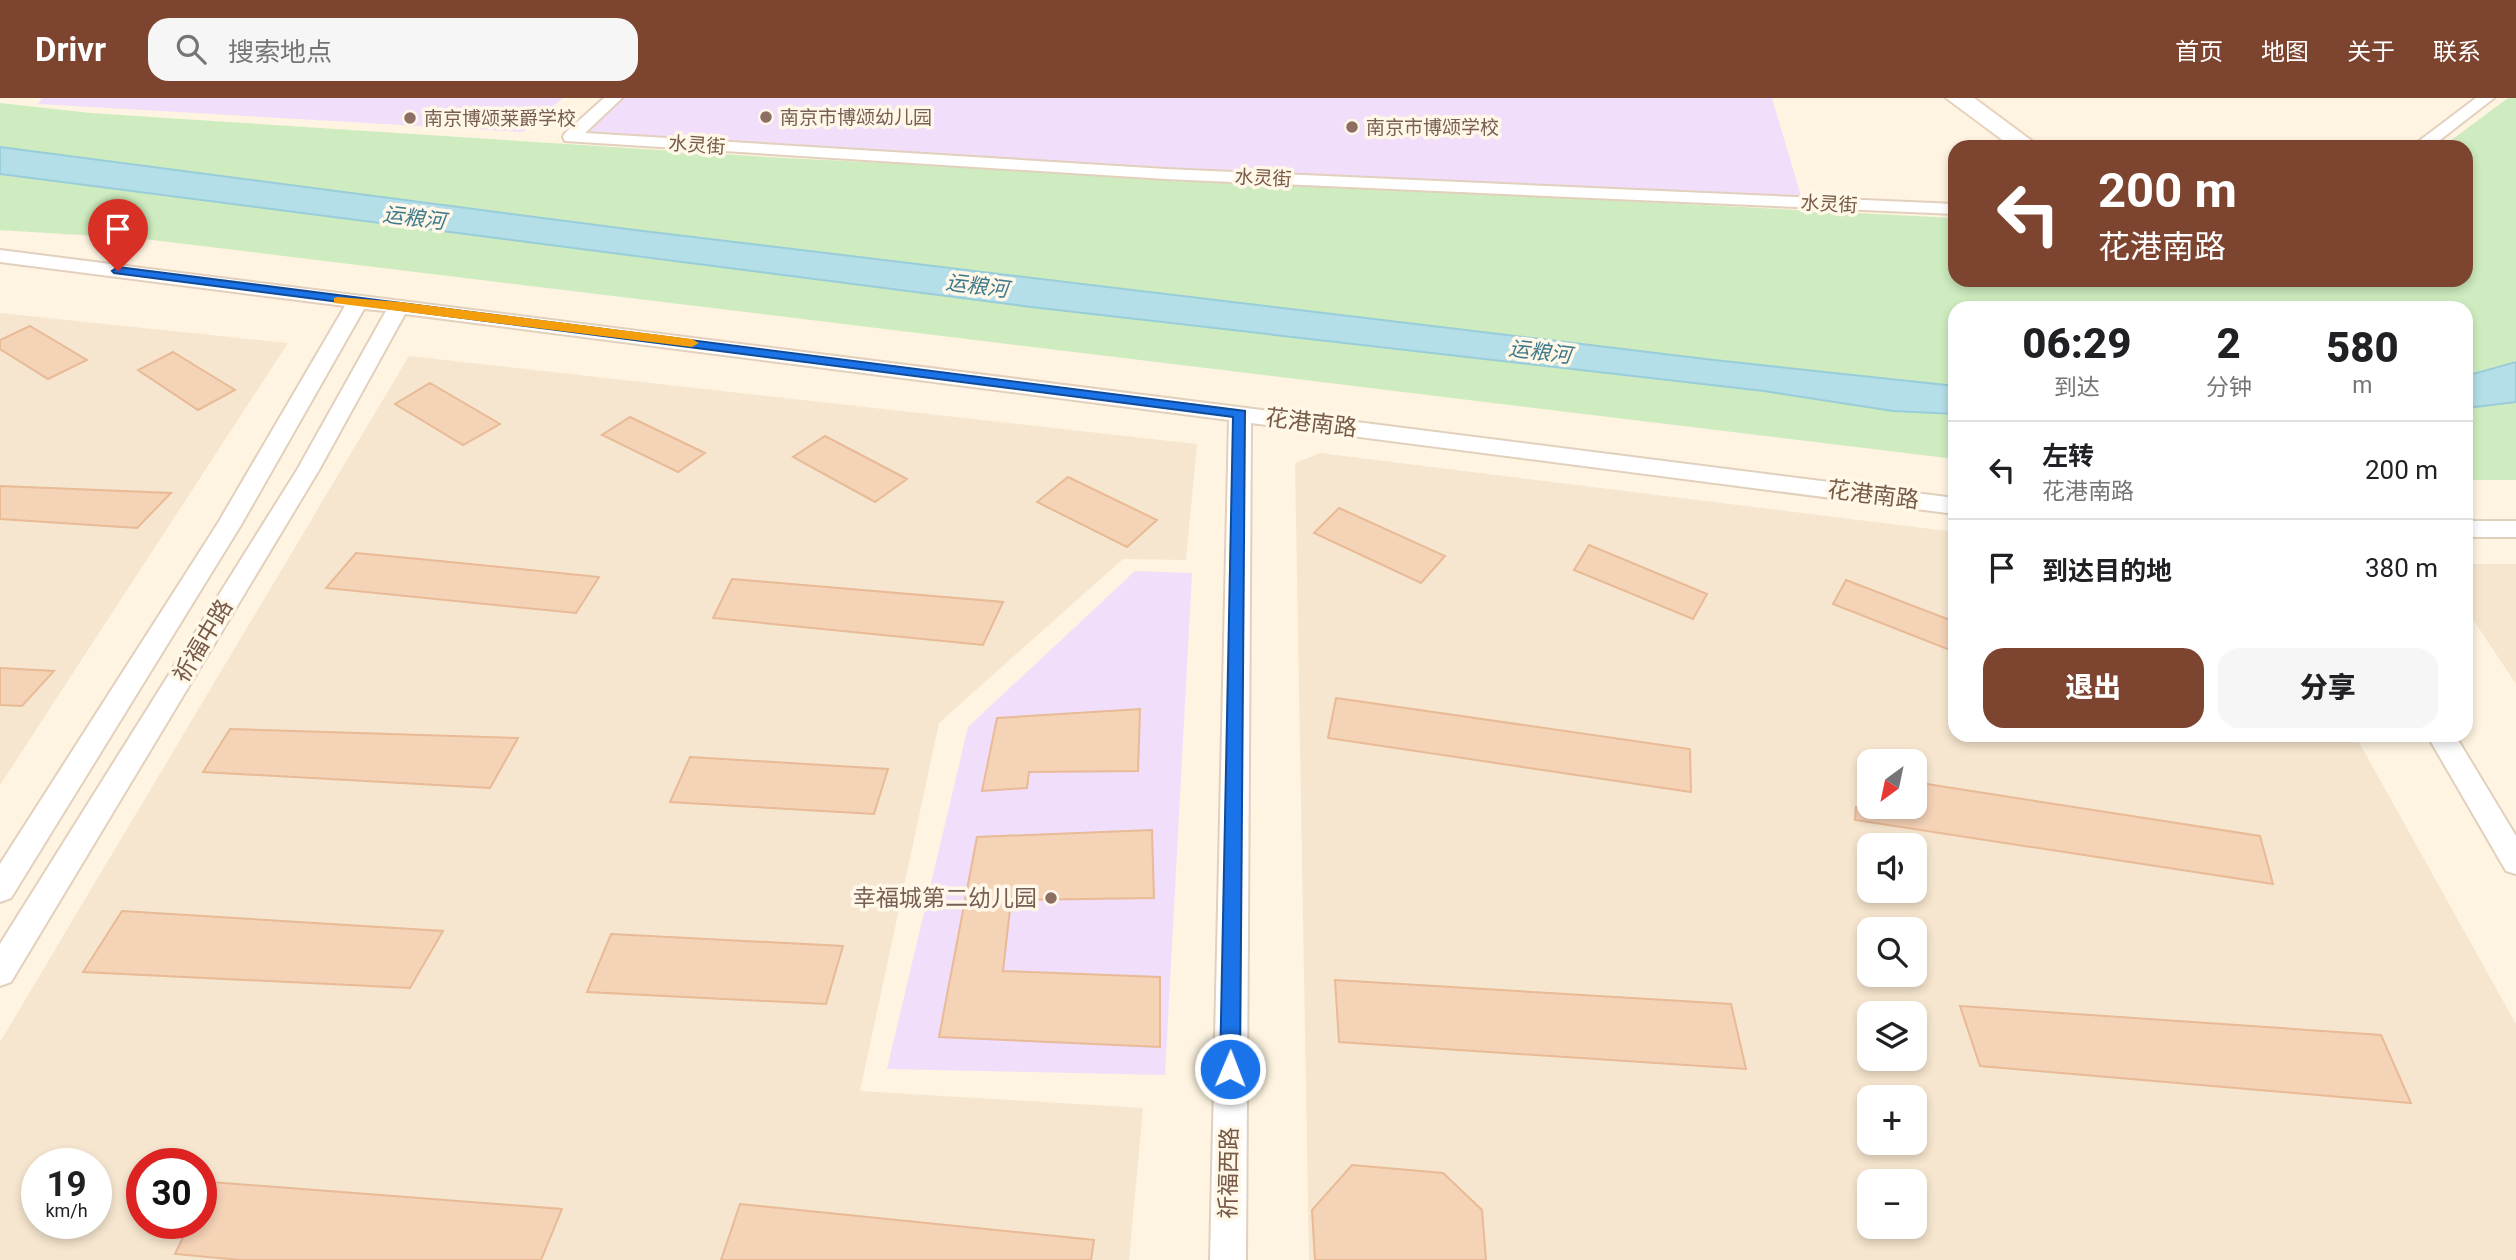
<!DOCTYPE html>
<html lang="zh">
<meta charset="utf-8">
<style>
:root{--surface:#fff;--page:#f6f6f6;--text:#202124;--muted:#757577;--line:#e0e0e0;--accent:#7d4430}
body{margin:0;font-family:Roboto,"Noto Sans SC",sans-serif;background:var(--page);color:var(--text);height:100vh;display:flex;flex-direction:column;font-size:26px;white-space:nowrap}
*{box-sizing:border-box;margin:0}
p{font-size:23px;color:var(--muted)}
.icon{flex:none;width:38px;height:38px;fill:none;stroke:currentColor;stroke-width:2;stroke-linecap:round;stroke-linejoin:round}
.map{position:relative;flex:1;overflow:hidden}
.side{position:absolute;left:1948px;top:203px;width:525px;height:441px;display:flex;flex-direction:column;background:var(--surface);border-radius:21px;box-shadow:0 4px 10px #0003}
.side>*{flex:none}
.top-card{position:absolute;left:1948px;top:42px;width:525px;height:147px;border-radius:21px;box-shadow:0 4px 10px #0003;background:#7d4430;color:#fff;overflow:hidden}
.needle{width:46px;rotate:213deg}
.fabs{position:absolute;left:1857px;top:651px;display:grid;gap:14px}
.fabs a{display:grid;place-items:center;width:70px;height:70px;border-radius:14px;background:var(--surface);box-shadow:0 4px 10px #0003;font-size:35px}
.speed{position:absolute;left:21px;top:1050px;display:flex;gap:14px;font-size:35px;font-weight:700;text-align:center}
.speed>*{display:grid;place-content:center;width:91px;height:91px;border-radius:50%;background:var(--surface);box-shadow:0 4px 10px #0003;line-height:1}
.speed small{font-size:18px;font-weight:400}
.speed .limit{border:10px solid #d22;background:#fff;color:#111}
.pin{position:absolute;display:grid;place-items:center;width:60px;height:60px;color:#fff;margin:-72px -30px;border-radius:50% 50% 50% 0;rotate:-45deg;box-shadow:0 0 7px #0007}
.pin .icon{rotate:45deg}
.me{position:absolute;width:77px;margin:-38px;rotate:1deg;stroke-linejoin:round;filter:drop-shadow(0 0 5px #0008)}
.turn{display:flex;align-items:center;gap:24px;height:147px;padding:0 35px;font-size:32px}
.turn .icon{width:91px;height:91px;stroke-width:2.5}
.turn b{display:block;font-size:49px;line-height:60px}
.eta{display:flex;justify-content:space-evenly;align-items:center;height:119px;text-align:center}
.eta b{font-size:42px;font-weight:800;line-height:49px}
.action{display:flex;gap:14px;margin-top:auto;padding:14px 35px}
.action a{flex:1;height:80px;border-radius:21px;background:var(--accent);color:#fff;font-size:28px;font-weight:800;line-height:80px;text-align:center}
.action a+a{background:var(--page);color:var(--text)}
ul{padding:0;list-style:none}
li{display:flex;align-items:center;gap:21px;height:98px;padding:0 35px;border-top:2px solid var(--line)}
li div{flex:1}
li b{display:block;font-size:26px}
li em{font-style:normal}
header{display:flex;align-items:center;gap:42px;box-sizing:border-box;height:98px;padding:0 35px;background:var(--accent);color:#fff}
header strong{font-size:33px}
nav{display:flex;gap:38px;margin-inline-start:auto;font-size:24px}
.search{width:490px;height:63px;background:var(--page);display:flex;align-items:center;gap:18px;box-sizing:border-box;padding:0 24px;border-radius:21px;color:var(--muted);font-size:26px}
.map>svg:first-child{display:block}
.residential{fill:#f6e6cf;fill-rule:evenodd}
.education{fill:#f1defa}
.green{fill:#ceecbf}
.water{fill:#b4dee8;stroke:#9acdda;stroke-width:2}
.building{fill:#f5d3b7;stroke:#e8ba96;stroke-width:2}
.lines{fill:none;stroke-linecap:round;stroke-linejoin:round}
.street-casing{stroke:#e2d0bc;stroke-width:4}
.secondary-casing{stroke:#e8d2ba;stroke-width:4}
.street{fill:#fff;fill-rule:evenodd}
.secondary{fill:#fff;fill-rule:evenodd}
.route{fill:#1a73e8;stroke:#114b97;stroke-width:2}
.slow{fill:#f59e0b}
.education-dot{fill:#8d6e63;stroke:#fff7e8;stroke-width:2.5}
.labels{text-anchor:middle;dominant-baseline:central;stroke-width:7;stroke-linejoin:round;paint-order:stroke}
.far-education-label{font-size:19px;fill:#785e54;stroke:#fff7e8;text-anchor:start}
.far-street-label{font-size:19px;fill:#765a46;stroke:#fff7e8}
.far-water-label{font-size:21px;font-style:italic;fill:#3f7a8b;stroke:#fff7e8}
.street-label{font-size:23px;fill:#765a46;stroke:#fff7e8}
.education-label{font-size:23px;fill:#785e54;stroke:#fff7e8;text-anchor:end}
</style>
<header>
<strong>Drivr</strong>
<div class="search"><svg class="icon" aria-label="search" viewBox="0 0 24 24"><circle cx="10" cy="10" r="6"/><path d="M15 15l6 6"/></svg>搜索地点</div>
<nav><a>首页</a><a>地图</a><a>关于</a><a>联系</a></nav>
</header>
<div class="map">
<svg width="2516" height="1162" viewBox="0 0 2516 1162">
<rect width="100%" height="100%" fill="#fef4e1"/>
<path class="residential" d="M0,215L288,245L0,687Z
M409,258L1197,346L1186,462L1123,461L939,625L860,993L1143,1010L1129,1162H0V944ZM37,1066H96V1125H37ZM142,1066H201V1125H142Z
M1320,355L1955,434V637H2355L2516,926V1162H1309L1295,365ZM1869,663H1914V709H1869ZM1869,747H1914V793H1869ZM1869,831H1914V877H1869ZM1869,915H1914V961H1869ZM1869,999H1914V1045H1869ZM1869,1083H1914V1129H1869Z
M2466,466H2516V586L2466,511Z"/>
<path class="education" d="M42,0H563L523,34L38,6Z
M614,0H1772L1803,105L878,59L571,39Z
M1135,473L1192,475L1165,977L887,971L968,629Z"/>
<path class="green" d="M2508,0H2516V382H2466V210H1955V361L144,141L0,132V5L90,15L767,59L1955,120V182H2466V49H2442Z"/>
<path class="water" d="M0,49L635,132L1714,262L1955,288V316L1893,313L1764,293L1031,209L0,76Z
M2516,264V304L2466,310V278Z"/>
<path class="building" d="M30,228L87,262L48,281L0,251V242Z
M173,254L235,292L198,312L138,272Z
M430,285L500,326L463,347L395,306Z
M630,319L705,355L678,374L602,337Z
M825,338L907,381L875,404L793,359Z
M1068,379L1157,422L1127,449L1037,404Z
M0,388L171,395L137,430L0,421Z
M1339,410L1445,458L1421,485L1314,435Z
M1589,447L1707,496L1693,521L1574,472Z
M356,455L440,463L599,479L576,515L326,490Z
M732,481L1003,504L983,547L713,520Z
M1846,482L1955,524V554L1833,506Z
M0,570L54,573L22,608L0,607Z
M1336,600L1690,651L1691,694L1328,640Z
M1140,611L1138,673L1029,674L1027,690L982,693L997,620Z
M230,631L518,640L490,690L203,674Z
M690,659L888,671L874,716L670,704Z
M1914,684L2260,738L2273,786L1855,722L1856,709H1914Z
M1152,732L1154,800L1011,802L1003,873L1160,879V949L939,939L977,739Z
M122,813L443,833L410,890L83,874Z
M611,836L843,848L826,906L587,894Z
M1335,882L1731,906L1746,971L1339,944Z
M1960,908L2381,937L2411,1005L1980,968Z
M1352,1067L1443,1075L1482,1112L1486,1162H1315L1312,1112Z
M211,1084L562,1111L541,1162H240L175,1156L190,1125H201V1103Z
M740,1106L1094,1142L1091,1162H721Z"/>
<g class="lines">
<g class="street-casing">
<path id="street" d="M604,0H622L585,35L1166,71L1955,106V116L1166,81L565,43L563,39L565,35Z
M2476,0H2494L2431,49H2411Z
M0,152L1955,400V416L1251,325L1246,1162H1210L1229,322L405,216L319,372L11,884L0,888V846L297,372L386,213L364,211L241,427L11,800L0,804V766L218,425L345,208L0,164Z
M2466,423H2516V439H2466Z
M2427,637H2455L2516,738V776L2506,773Z"/>
</g>
<g class="secondary-casing">
<path id="secondary" d="M1946,0H1974L2040,49H2012Z"/>
</g>
<use href="#street" class="street"/>
<use href="#secondary" class="secondary"/>
</g>
<path class="route" d="M118,169L1245,313L1240,971L1238,978L1230,980L1223,978L1220,971L1233,319L114,175L112,173Z"/>
<path class="slow" d="M338,199L400,204L692,241L699,245L692,249L334,205V200Z"/>
<g class="education-dot">
<circle cx="766" cy="19" r="7"/>
<circle cx="410" cy="20" r="7"/>
<circle cx="1352" cy="29" r="7"/>
<circle cx="1051" cy="800" r="7"/>
</g>
<g class="labels">
<g class="far-education-label">
<text x="780" y="19">南京市博颂幼儿园</text>
<text x="424" y="20">南京博颂莱爵学校</text>
<text x="1366" y="29">南京市博颂学校</text>
</g>
<g class="far-street-label">
<text transform="translate(697 47) rotate(4)">水灵街</text>
<text transform="translate(1263 80) rotate(3)">水灵街</text>
<text transform="translate(1829 106) rotate(3)">水灵街</text>
</g>
<g class="far-water-label">
<text transform="translate(414 120) rotate(7)">运粮河</text>
<text transform="translate(977 188) rotate(7)">运粮河</text>
<text transform="translate(1540 254) rotate(7)">运粮河</text>
</g>
<g class="street-label">
<text transform="translate(1311 325) rotate(7)">花港南路</text>
<text transform="translate(1873 397) rotate(7)">花港南路</text>
<text transform="translate(203 543) rotate(-59)">祈福中路</text>
<text transform="translate(1229 1075) rotate(-89)">祈福西路</text>
</g>
<g class="education-label">
<text x="1037" y="800">幸福城第二幼儿园</text>
</g>
</g>
</svg>
<div class="fabs">
<a><svg class="needle" viewBox="-14 -14 28 28"><path d="M0-13l5 13h-10z" fill="#e53935"/><path d="M0 13l5-13h-10z" fill="#757577"/></svg></a>
<a><svg class="icon" aria-label="sound" viewBox="0 0 24 24"><path d="M4 9h4l5-4v14l-5-4H4zM17 9q2 3 0 6"/></svg></a>
<a><svg class="icon" aria-label="search" viewBox="0 0 24 24"><circle cx="10" cy="10" r="6"/><path d="M15 15l6 6"/></svg></a>
<a><svg class="icon" aria-label="layers" viewBox="0 0 24 24"><path d="M12 4l9 5-9 5-9-5zM3 14l9 5 9-5"/></svg></a>
<a>+</a>
<a>−</a>
</div>
<div class="speed"><div>19<small>km/h</small></div><div class="limit">30</div></div>
<div class="pin" style="left:118px;top:173px;background:#d93025"><svg class="icon" aria-label="arrive" viewBox="0 0 24 24"><path d="M6 21V4h12l-3 4 3 4H6"/></svg></div>
<svg class="me" style="left:1230px;top:971px" viewBox="-20 -20 40 40"><circle r="17" fill="#1a73e8" stroke="#fff" stroke-width="3"/><path d="M0-11L8 9 0 5-8 9z" fill="#fff"/></svg>
<div class="top-card">
<div class="turn"><svg class="icon" aria-label="left" viewBox="0 0 24 24"><path d="M17 20v-9H6M10 6l-5 5 5 5"/></svg><div><b>200 m</b>花港南路</div></div>
</div>
<section class="side">
<div class="eta">
<div><b>06:29</b><p>到达</p></div>
<div><b>2</b><p>分钟</p></div>
<div><b>580</b><p>m</p></div>
</div>
<ul>
<li><svg class="icon" aria-label="left" viewBox="0 0 24 24"><path d="M17 20v-9H6M10 6l-5 5 5 5"/></svg><div><b>左转</b><p>花港南路</p></div><em>200 m</em></li>
<li><svg class="icon" aria-label="arrive" viewBox="0 0 24 24"><path d="M6 21V4h12l-3 4 3 4H6"/></svg><div><b>到达目的地</b></div><em>380 m</em></li>
</ul>
<div class="action"><a>退出</a><a>分享</a></div>
</section>
</div>
